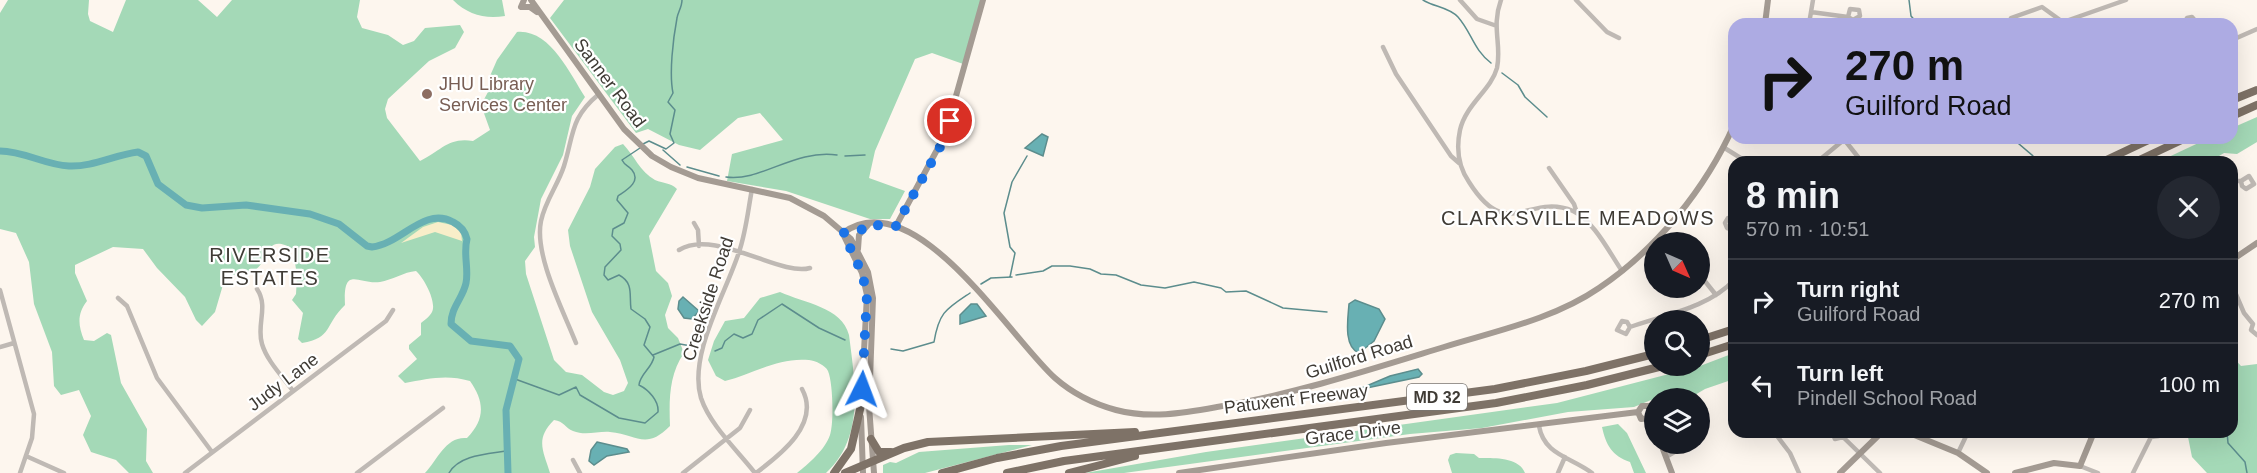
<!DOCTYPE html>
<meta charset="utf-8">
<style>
:root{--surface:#171b24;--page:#242831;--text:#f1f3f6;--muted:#9ea1a6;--line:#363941}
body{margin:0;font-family:Arial,sans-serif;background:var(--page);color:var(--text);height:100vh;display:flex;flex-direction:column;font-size:22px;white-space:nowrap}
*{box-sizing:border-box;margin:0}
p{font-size:20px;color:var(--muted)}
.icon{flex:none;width:33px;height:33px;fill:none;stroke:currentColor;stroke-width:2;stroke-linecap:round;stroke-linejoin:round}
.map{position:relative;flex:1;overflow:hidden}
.panel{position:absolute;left:1728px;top:156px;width:510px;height:282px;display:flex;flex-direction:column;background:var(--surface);border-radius:18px;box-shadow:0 6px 24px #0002}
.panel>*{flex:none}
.hud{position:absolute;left:1728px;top:18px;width:510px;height:126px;border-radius:18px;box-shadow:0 6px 24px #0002;background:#adabe3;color:#111;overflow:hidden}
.needle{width:39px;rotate:135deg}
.controls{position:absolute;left:1644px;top:232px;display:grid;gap:12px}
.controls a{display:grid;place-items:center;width:66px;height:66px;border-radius:50%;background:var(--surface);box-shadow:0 6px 24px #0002;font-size:30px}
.pin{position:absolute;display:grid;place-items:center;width:51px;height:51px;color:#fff;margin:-26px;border:3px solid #fff;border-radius:50%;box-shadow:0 2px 6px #0007}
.me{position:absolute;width:66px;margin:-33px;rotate:3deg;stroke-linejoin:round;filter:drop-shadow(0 0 4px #0008)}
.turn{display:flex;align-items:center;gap:21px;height:126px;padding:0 18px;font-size:27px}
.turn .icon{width:78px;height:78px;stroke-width:2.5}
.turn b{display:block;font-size:42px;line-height:51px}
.round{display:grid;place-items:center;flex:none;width:63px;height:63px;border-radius:32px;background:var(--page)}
.overview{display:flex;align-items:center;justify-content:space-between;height:102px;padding:0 18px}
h1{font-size:36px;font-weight:600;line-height:45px}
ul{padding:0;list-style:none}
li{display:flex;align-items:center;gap:18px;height:84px;padding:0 18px;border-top:2px solid var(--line)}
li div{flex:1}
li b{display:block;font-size:22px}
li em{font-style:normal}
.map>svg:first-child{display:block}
.green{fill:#a4d9b7}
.sand{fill:#f8eec9}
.water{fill:#68b0b3;stroke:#5c8d8d;stroke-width:1.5}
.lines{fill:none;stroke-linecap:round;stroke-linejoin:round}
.stream{stroke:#5c8d8d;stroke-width:1.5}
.river{stroke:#68b0b3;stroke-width:7}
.street{stroke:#bfb9b4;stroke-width:4.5}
.secondary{stroke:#a49b93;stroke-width:6}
.highway{stroke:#7e7267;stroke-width:8}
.route{stroke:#1a73e8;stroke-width:10;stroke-dasharray:0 18}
.education-dot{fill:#8d6e63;stroke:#fff;stroke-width:2}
.labels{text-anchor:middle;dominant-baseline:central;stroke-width:4.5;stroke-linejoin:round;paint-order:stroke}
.shield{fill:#fff;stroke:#797672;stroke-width:1.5}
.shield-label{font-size:16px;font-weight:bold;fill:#3f3b35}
.street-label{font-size:18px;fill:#3f3b35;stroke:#fff}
.education-label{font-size:18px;fill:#785e54;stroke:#fff;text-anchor:start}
.neighbourhood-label{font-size:20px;letter-spacing:1.5px;fill:#3f3b35;stroke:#fff}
</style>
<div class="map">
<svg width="2257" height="473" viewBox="0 0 2257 473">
<rect width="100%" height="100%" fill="#fdf6ee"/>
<path class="green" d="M8,0H89L88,14L90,21L113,32L126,0H198L217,17L232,0H360L357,17L362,28L388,35L403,45L414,41L425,28L460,25L464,32L455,48L429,61L388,99L385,109L387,118L420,161C441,151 448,137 473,141L490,130L481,105L488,92L490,76L497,60L517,32C550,29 570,74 585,97L572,116L563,155L541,199L534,237L535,247L525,261L526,274L554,360L566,372L582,375L604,392L613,395L624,391L628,383L620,360L592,312L570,246L568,230L590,187L595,169L615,147L623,144C634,155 640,172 655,180C664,184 670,182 677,189L649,236L656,271L668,283L672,296L665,315L668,328L678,338L684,353C669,375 669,399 670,426C645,451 637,434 610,432C598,431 585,436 573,431C565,428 564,421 554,420C535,439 543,450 550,473H425C438,459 446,436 467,438C485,420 485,402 470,381C446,374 427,379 405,383L398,376L417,359L409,349V345L421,335V323C425,320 430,316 432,312C437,302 424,278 416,271C404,272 392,280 380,282C358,285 343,264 345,305C324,325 333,338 302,343L298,339L303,313L292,300L296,294L297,276L293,249C263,231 269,265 253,271C243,275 234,273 225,278L215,312L202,326L196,320L185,297L157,268L143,249L113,247L75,265V273L87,301C77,314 78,325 84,340L94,341L107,333L111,335L121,383L147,429L146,461L153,473H129L116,460L91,452L83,435L91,416L79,390L61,395L54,386L52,352L34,304L29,262L16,233L0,229V13Z
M453,0H502L505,16C485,19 468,15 453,0Z
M564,0H983L966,65L932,53L915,59L875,151L869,178L905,191L890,219H870L786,191L727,181L732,154L783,140L760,113L738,118L700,150L679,145L648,129L636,133L550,18Z
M2257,117V142L2237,154L2224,153L2209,162H2158L2209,138H2232V128Z
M780,292C804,303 842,307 849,335C855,383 865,437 826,473H797C808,464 825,450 830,435C834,423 833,383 828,371C825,365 816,361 809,360C778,357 753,374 725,381L716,376L708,360L714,341L725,321L744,318L760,298Z
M1734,353V379L1705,389L1688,399H1654V403L1651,400L1634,407L1568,412L1482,428L1410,434L1124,473H1085L1206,452L1557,403L1700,366Z
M2232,356L2241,366L2257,364V473H2207L2192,457L2187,432H2232Z
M1618,424L1627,433L1646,473H1634L1630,462C1612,456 1606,445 1602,427Z
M1009,445H1032L925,473H883V465L890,462L896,463L919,452Z
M1456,453L1474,454L1479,458C1494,458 1519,457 1525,473H1452L1448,460L1450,455Z"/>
<path class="sand" d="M438,222L452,225L461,232L462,241L435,232L401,243L423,227Z"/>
<path class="water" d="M1042,134L1048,137L1043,156L1025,148Z
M683,297L699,311L692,319L684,318L678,309L679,301Z
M1355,300L1379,309L1385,319L1374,341L1359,353C1343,347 1348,318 1349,304Z
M971,304H977L986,316L960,324V315Z
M1418,369L1422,374L1419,377L1357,390L1390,376Z
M597,442L627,449L629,452L607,456L594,465L589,461L591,450Z"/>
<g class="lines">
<path class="stream" d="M1423,0C1434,7 1449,7 1458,17C1472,33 1473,49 1491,63
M1909,0L1911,16L1918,24
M1502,73L1518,85L1525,97L1547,117
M2012,138L2040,162
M643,144L649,141L666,149L674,143L670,134L675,110L668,102L673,93C669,74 673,39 677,18C678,12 682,7 682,0
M663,150L680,165
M845,156L865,155
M687,167L719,176
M726,177C761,182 794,149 837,155
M1016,275L1043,271L1052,266H1070L1090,269L1101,274L1116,275L1141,285L1165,288L1194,282L1221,288L1226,292L1246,291L1283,308L1327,312
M1010,277L1015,253L1010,247L1004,213L1012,182L1027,156
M981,284L991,278L1012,277
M891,349L903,351L934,342C939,312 946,309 970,293
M715,351L722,348L725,341L734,334L743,338L752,334L758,320L782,304L819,328L845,340
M653,355L680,344L691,346
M515,379L559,395L576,387L580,395L619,418L645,423L658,412C659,401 649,390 639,385C640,374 652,368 654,357L644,345L650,327L645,319L631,309C629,295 634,283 619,275L608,280L604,275L605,267L621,250L620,244L612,236L613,229L624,223L628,213L617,200L618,196C625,191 642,182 632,170C628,165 625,166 622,160L640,148
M2227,432L2228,443L2245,462L2247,473
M449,473C459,455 487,454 506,451"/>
<path class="river" d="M0,151C24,151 45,165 69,166C93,167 114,155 138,152L146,156L158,184L186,205L202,208L246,205L310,214L339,224L367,246L372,247C401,244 424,206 453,222C461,226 465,231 467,239C463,254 469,269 466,283C463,298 451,307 451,324L471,341L510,346L519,359L506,410L508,473"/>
<path class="street" d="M1460,0L1477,19L1494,25
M1501,0C1491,27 1502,45 1497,68C1491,90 1466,104 1460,130C1456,149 1458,166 1469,182C1508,244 1528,192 1573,211C1594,221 1609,252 1622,271
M1576,0L1607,32L1619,38
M1811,12L1848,17L1853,20L1860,16L1859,10L1850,9L1848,17
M2011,18L2042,7L2060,20L2066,21L2126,0
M1809,24L1813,0
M2184,24L2187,18L2192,17L2198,24
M2232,40L2257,29
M1383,47L1396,74L1451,156L1459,163
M1843,138L1862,162
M1723,147L1747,162
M1817,162L1846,138
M1549,168L1574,204L1577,213
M2232,181H2241L2249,176L2254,184L2246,189L2242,186L2241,181
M752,189C748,210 746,232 739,252C726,293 688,355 701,398C710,425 737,450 755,473
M1734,218H1728L1725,223L1727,228L1734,230
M694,223L698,230L699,246
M679,250C715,228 780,277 810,268
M1700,275L1716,295
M2232,285L2244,313L2253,324L2251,330L2257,335
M257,289C269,307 256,325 262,344C267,361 283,377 293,391
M0,290L34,414L32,438L20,473
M118,298L127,306L157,378L212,452
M1630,327L1627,322L1622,321L1617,330L1626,334L1630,327C1664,315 1710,307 1734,280
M576,343C563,310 534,255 541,221C545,201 558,185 564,166C574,134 570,118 599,94
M0,347L14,343
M1700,423L1703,428L1700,434
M1539,426C1544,455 1571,457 1592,473
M1774,432L1790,453L1799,473
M1832,432L1835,439L1843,437
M1843,437L1880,473
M1958,453L1968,432
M26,456L64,473
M1666,457L1688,444
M573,460L580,473
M2080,466L2098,473
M185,473L386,321L393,310
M357,473L443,408
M683,473L740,428L750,410
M756,473C780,455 821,424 802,389
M1558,473L1565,457
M2133,473L2151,437L2159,436L2162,432"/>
<path class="secondary" d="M524,0L521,7H530L537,12
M531,0L624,129L652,156L671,167L698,178L790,198L824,216L851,239L868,272L873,298L869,406L874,473
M1765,24L1768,0
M896,226L945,135L983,0
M843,233C914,180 1011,339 1055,378C1072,393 1094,404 1116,410C1150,419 1183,413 1217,407C1295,394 1369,370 1444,347C1496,331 1554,319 1599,288C1657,249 1706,188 1734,125
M843,234L862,273L867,295L861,407
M858,249L859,235L868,225
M2232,260L2257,243
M1638,412L1642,406H1649L1653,411L1650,418
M1638,412L1641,419L1650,418
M861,417L863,473
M1907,432L1958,453L1987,473
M1661,444L1672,473
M1179,473L1386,443L1638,412
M1840,473L1882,432
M2015,473L2054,463L2080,466L2094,432"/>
<path class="highway" d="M2232,100L2257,90
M2232,116L2257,105
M2102,162L2153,138
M2135,162L2186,138
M1700,340L1734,329
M1700,355L1734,344
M871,439L879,452H891
M834,473L851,449L861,405
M845,473L904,448L928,442L1135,432
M942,473L997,458L1061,446L1495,389L1586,371L1654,354
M1007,473L1064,461L1496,403L1587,385L1663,366
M1069,473L1135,456"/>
</g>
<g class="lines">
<path class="route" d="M862,389L867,295L862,273L843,233L864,229L868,225L896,226L940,147L950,121"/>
</g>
<circle class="education-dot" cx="427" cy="94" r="6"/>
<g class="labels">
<rect class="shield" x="1407" y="384" width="60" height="26" rx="4.5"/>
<g class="shield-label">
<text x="1437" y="397">MD 32</text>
</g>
<g class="street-label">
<text transform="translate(610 83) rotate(53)">Sanner Road</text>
<text transform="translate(708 299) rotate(-72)">Creekside Road</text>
<text transform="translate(1359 357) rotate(-17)">Guilford Road</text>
<text transform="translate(283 382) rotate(-37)">Judy Lane</text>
<text transform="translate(1296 399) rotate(-7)">Patuxent Freeway</text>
<text transform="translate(1353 433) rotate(-7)">Grace Drive</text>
</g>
<g class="education-label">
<text x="439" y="84">JHU Library<tspan x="439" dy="21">Services Center</tspan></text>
</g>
<g class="neighbourhood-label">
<text x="1578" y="218">CLARKSVILLE MEADOWS</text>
<text x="270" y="255">RIVERSIDE<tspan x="270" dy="23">ESTATES</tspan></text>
</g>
</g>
</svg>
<div class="controls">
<a><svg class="needle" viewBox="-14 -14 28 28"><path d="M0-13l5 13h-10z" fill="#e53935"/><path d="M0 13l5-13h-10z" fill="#9ea1a6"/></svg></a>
<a><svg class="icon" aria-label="search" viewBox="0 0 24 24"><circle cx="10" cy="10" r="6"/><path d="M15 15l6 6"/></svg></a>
<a><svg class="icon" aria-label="layers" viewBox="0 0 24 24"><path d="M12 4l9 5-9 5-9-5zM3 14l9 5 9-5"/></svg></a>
</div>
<div class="pin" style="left:950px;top:121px;background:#d93025"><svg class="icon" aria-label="arrive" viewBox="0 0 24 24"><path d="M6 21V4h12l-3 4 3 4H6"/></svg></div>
<svg class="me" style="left:862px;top:389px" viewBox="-20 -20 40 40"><path d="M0-17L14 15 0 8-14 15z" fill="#1a73e8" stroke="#fff" stroke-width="4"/></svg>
<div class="hud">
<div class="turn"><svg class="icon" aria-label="right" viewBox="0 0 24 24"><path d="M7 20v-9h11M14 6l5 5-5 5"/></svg><div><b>270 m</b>Guilford Road</div></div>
</div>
<section class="panel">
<div class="overview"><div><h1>8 min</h1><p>570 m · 10:51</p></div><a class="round"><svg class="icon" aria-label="close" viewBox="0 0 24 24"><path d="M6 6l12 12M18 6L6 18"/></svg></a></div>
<ul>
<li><svg class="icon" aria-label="right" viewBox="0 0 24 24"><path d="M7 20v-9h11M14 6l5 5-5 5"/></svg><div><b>Turn right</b><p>Guilford Road</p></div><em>270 m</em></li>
<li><svg class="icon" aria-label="left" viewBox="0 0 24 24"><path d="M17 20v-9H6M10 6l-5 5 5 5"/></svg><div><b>Turn left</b><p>Pindell School Road</p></div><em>100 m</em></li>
</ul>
</section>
</div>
